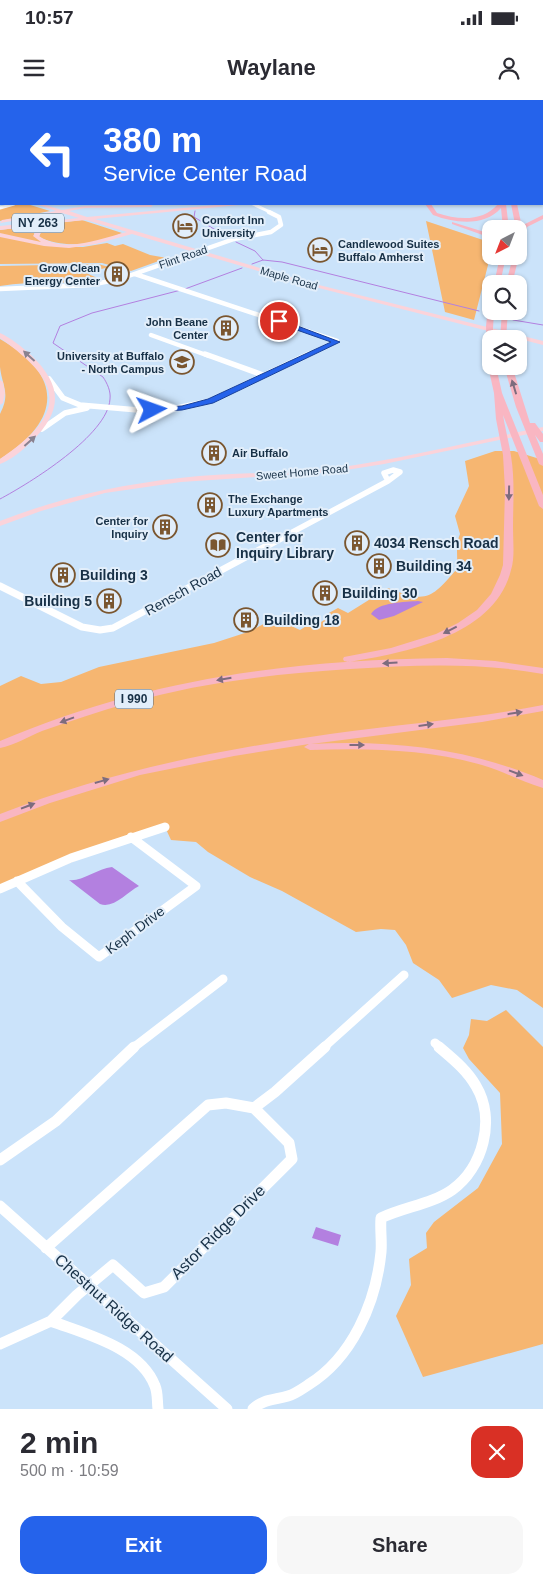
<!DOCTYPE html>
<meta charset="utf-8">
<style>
:root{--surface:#fff;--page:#f7f7f7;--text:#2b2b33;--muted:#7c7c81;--accent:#2563eb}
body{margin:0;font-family:Helvetica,sans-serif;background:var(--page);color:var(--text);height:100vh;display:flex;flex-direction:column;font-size:19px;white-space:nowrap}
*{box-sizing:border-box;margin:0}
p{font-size:16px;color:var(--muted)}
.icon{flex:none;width:28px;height:28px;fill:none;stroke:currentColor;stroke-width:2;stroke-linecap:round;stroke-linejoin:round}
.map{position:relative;height:1309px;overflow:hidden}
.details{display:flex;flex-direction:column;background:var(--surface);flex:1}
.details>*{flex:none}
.guide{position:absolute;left:0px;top:0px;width:544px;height:105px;box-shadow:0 1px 4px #0004;background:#2563eb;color:#fff;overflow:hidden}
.needle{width:32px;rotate:222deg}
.buttons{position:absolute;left:482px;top:120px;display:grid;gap:10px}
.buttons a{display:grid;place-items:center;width:45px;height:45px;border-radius:10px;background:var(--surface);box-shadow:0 1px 4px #0004;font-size:25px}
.pin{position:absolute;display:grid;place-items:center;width:42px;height:42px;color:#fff;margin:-21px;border:2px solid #fff;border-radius:50%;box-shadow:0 1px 5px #0007}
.me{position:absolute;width:55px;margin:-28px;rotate:86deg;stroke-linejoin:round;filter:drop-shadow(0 0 4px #0008)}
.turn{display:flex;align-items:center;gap:18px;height:105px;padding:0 20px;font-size:22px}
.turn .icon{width:65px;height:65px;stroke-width:2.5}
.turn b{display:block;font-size:35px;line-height:42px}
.round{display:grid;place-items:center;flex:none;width:52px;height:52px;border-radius:15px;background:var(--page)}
.headline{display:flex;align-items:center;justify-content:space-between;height:85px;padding:0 20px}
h1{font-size:30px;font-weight:700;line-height:38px}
.cta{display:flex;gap:10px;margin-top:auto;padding:10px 20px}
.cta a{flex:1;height:58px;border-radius:15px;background:var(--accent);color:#fff;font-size:20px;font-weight:700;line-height:58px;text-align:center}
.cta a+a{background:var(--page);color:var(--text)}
.status{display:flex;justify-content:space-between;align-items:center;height:35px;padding:0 25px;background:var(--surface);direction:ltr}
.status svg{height:14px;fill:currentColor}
header{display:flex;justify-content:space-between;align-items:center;height:65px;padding:0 20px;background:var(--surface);font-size:22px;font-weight:700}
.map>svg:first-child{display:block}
.green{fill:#f6b671}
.water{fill:#b380e0}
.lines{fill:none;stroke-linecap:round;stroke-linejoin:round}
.stream{stroke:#b380e0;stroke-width:1}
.minor-far5{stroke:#fff;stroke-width:3}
.minor-far4{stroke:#fff;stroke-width:4.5}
.minor-far3{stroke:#fff;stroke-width:5.5}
.minor-far2{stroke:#fff;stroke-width:7}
.minor-far1{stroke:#fff;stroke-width:9}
.minor{stroke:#fff;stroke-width:11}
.major{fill:#fbd3da;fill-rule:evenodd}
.highway{fill:#f9b6c2;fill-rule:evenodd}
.oneway{fill:#898290}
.oneway2{fill:#7d6c7e}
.route{fill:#2563eb;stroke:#184099}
.labels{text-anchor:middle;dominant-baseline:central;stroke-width:4;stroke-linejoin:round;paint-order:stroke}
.far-poi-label{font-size:11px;font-weight:bold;fill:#173046;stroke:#e2eefa;text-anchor:start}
.far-street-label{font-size:11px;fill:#173046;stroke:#e2eefa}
.shield{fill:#e2eefa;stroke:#54697c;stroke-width:1}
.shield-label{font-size:12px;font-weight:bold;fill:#173046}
.poi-label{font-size:14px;font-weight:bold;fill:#173046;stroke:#e2eefa;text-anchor:start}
.street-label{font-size:14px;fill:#173046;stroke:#e2eefa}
.near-street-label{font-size:16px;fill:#173046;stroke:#e2eefa}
</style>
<div class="status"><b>10:57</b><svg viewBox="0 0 49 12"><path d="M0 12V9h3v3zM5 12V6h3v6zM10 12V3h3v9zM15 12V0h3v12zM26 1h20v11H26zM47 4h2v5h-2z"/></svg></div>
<header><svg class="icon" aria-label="menu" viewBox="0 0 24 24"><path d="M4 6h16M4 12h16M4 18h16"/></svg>Waylane<svg class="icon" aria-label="person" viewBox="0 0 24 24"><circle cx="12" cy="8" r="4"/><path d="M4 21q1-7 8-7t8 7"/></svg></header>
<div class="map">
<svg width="543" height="1309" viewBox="0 0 543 1309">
<rect width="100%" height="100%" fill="#cbe3fa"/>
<path class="green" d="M18,104H27L50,111L0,121V109Z
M82,120L122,133C97,145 64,149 39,137L42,129L58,123Z
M426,121L486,141L488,165L474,220L445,212Z
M54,123C47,125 37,126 34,134L43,143L0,134V130Z
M0,136L62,147H83L107,143L115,146L123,144L150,155L167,158L131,171L102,163L0,164Z
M98,164L109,167L86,173L102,180C68,185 34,180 0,186V166Z
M0,239C65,276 61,321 0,359V314C11,293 2,286 0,267C0,258 0,248 0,239Z
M495,351H514L543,360V908L517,890L491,885L452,898L439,880L413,863L406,845L395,830L381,829L356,832L282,791L250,777L208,752L196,742L171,740L165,727L0,789V586L21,576L41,584L61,582L99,567L214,543L251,531L274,518L300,530L316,520L321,522L331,516L327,514L338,508L348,513L388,488C428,504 431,498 457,469C458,456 455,445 460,434L455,416L469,386L465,361Z
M506,910L543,947V1244L423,1277L396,1216L411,1185L409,1159L427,1148L426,1133L434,1122L478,1088L502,1044L500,993L469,959L463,948L469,935L471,919L487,921Z"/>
<path class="water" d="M418,501L423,502L394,516L379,520L371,514C378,502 405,502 418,501Z
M112,767L139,786C127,792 114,809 100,804L69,780C81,782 97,769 112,767Z
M316,1127L341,1135L338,1146L312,1138Z"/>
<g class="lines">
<path class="stream" d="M195,111L194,117L229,138
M236,142L255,151L263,160
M252,164L263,160L282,162L479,211
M185,189L242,168
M513,220L543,225
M0,399C30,383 108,335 110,299C111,291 107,283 103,277L53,243L60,226L92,213L181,190"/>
<path class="minor-far5" d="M146,0L150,1
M279,0L282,1
M16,1L21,0
M226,1L231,0
M253,104L272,113
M0,108L14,104"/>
<path class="minor-far4" d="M135,174L337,241L306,256
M0,189L90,185L120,179L234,139L271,132L281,125L279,117L269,112
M151,235L209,256"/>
<path class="minor-far3" d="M205,254L263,275
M49,279L63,298L80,305L138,310L172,309L210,301L309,254
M42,329L65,313L87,308
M393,370L400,372L388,381L384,373Z
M287,435L388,381"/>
<path class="minor-far2" d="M0,486L82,527L100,530L113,528L289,434"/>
<path class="minor-far1" d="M17,781L62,827L99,857L196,786L131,737
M0,789L71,758L165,727
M435,943L441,948
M133,948L223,879
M323,948L404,875"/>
<path class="minor" d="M0,1060L56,1021L134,947
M0,1106L227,1309
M46,1148L208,1005L226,1003L254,1008L275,992L325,947
M51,1221C85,1234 140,1247 155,1286C158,1293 157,1301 158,1309
M0,1244L51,1221L77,1195L113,1165L144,1193L164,1187L292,1059L289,1043L254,1008
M253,1309C263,1299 275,1300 288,1296C295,1294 302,1289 308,1285C352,1258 376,1203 381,1152C382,1141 380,1129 381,1118C404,1107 432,1104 452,1090C483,1068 496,1019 476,986C467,970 453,959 439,947"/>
<path class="major" d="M543,76V79H542V76Z
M0,91H1V94H0Z
M36,104H42L62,110L85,106L151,105L153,106L151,107L85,108L69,111L87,117L226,104H241L239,105L95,119L307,182L543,241V245L303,184L132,134L96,144L69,148L44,146L0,137V133L41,142L33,136L39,127L48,124L0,130V126L79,118L62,113L0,123L2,120L56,111ZM86,120L127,132C98,139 65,154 39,136L43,129L54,125V123Z
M0,233C11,238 22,247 31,255C63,286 63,311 31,342C23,350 11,360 0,364V359C67,313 65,284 0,238Z
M0,280L3,282L5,293L3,303L0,305Z
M543,327V331L384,364L333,372L181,382L105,393L41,411L0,426V421C59,398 117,385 180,378C231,372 284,374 335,368C405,358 474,341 543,327Z"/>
<path class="highway" d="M408,0H413V1H409Z
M418,0H423L424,1H419Z
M542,51H543V53H542Z
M542,78H543V82H542Z
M542,101L543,105L540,104H542Z
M425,104H431L437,113C458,120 483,122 498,104H506L509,129H503L501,108C485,127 454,123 433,115Z
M511,104H517L522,127L523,125L543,115V119L527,127L522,139L519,141L520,130L516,129Z
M452,122L491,134V138L452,124Z
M500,156H506L500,184H494Z
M513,156H519L512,184H506Z
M491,205V211H494L491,263L487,261L486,226L488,207Z
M502,211H508L506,239H500Z
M491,264V266H496L502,293L543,395V409L539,406L503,315C505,328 509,342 511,356C515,380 513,404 513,428C513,442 515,457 511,470C495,536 405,553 348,562L344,561L343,559L344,557L391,548L436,534L458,523L477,510L491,494L500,475L503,465L505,390L503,355L496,319L494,293L488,266Z
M504,266H512L530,323H535L543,334V342H540L535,335L543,354V366L539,364L516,307Z
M447,558L495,561L543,568V574C478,562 415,565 350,569C275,574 202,582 129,603C100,611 71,621 42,631C28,637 14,645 0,648V641C146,579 289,560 447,558Z
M543,605V611L482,622L311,644C392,640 468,648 543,680V688C522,682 503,671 482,665C426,649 368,648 310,650L304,647L309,644L234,656L140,675L50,703L0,722V714C107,672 217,650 330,634C401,624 473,619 543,605Z"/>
</g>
<defs><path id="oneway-solid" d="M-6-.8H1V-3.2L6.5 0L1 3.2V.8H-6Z" transform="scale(1.25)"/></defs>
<g class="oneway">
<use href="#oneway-solid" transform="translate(29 256) rotate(-138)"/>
<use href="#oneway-solid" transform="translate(30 341) rotate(-42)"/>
</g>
<g class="oneway2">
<use href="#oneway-solid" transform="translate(514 287) rotate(-107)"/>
<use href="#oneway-solid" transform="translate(509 393) rotate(91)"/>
<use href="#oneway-solid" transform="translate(450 530) rotate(153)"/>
<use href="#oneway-solid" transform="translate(390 563) rotate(176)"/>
<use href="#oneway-solid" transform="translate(224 579) rotate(170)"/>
<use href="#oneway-solid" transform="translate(515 613) rotate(-9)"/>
<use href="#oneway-solid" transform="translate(67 620) rotate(160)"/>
<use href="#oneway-solid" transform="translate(426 625) rotate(-8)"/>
<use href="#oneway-solid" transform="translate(357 645)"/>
<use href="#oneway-solid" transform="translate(516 673) rotate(21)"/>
<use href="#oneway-solid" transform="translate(102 681) rotate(-16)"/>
<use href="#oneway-solid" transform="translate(28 706) rotate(-21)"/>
</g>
<path class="route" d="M279,219L340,242L213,303L182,310L149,312L148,310L152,308L182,306L208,299L331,242L277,223V220Z"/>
<defs>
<g id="hotel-ring" transform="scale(1.25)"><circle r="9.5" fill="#e2eefa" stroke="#7a562f" stroke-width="1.5"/><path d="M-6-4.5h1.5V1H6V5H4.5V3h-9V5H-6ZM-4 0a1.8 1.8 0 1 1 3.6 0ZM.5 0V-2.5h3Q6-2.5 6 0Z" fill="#7a562f"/></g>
<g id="building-ring" transform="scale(1.25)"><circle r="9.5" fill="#e2eefa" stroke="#7a562f" stroke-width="1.5"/><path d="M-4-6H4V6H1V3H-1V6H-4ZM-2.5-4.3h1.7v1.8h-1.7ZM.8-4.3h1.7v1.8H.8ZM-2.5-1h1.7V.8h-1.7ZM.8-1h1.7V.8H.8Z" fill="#7a562f"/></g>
<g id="university-ring" transform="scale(1.25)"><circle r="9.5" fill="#e2eefa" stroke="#7a562f" stroke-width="1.5"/><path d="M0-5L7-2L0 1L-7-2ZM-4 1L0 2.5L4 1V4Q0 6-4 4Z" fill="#7a562f"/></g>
<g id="library-ring" transform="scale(1.25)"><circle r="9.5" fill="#e2eefa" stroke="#7a562f" stroke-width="1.5"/><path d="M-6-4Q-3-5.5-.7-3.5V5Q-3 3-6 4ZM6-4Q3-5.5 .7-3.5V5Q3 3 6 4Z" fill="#7a562f"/></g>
</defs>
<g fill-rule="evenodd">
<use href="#hotel-ring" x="185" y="126"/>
<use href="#hotel-ring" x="320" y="150"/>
<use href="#building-ring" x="117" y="174"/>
<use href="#building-ring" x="226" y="228"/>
<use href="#university-ring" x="182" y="262"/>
<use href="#building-ring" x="214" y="353"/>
<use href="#building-ring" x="210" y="405"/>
<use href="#building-ring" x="165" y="427"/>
<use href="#building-ring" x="357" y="443"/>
<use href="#library-ring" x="218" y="445"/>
<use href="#building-ring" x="379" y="466"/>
<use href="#building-ring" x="63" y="475"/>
<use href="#building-ring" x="325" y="493"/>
<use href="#building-ring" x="109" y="501"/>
<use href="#building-ring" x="246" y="520"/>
</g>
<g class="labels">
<g class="far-poi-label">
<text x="202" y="120">Comfort Inn<tspan x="202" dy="13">University</tspan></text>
<text x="338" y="144">Candlewood Suites<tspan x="338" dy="13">Buffalo Amherst</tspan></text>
<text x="100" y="168" text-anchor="end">Grow Clean<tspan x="100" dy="13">Energy Center</tspan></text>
<text x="208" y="222" text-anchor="end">John Beane<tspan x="208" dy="13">Center</tspan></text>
<text x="164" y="256" text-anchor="end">University at Buffalo<tspan x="164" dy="13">- North Campus</tspan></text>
<text x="232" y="353">Air Buffalo</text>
<text x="228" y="399">The Exchange<tspan x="228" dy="13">Luxury Apartments</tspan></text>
<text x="148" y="421" text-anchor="end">Center for<tspan x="148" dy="13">Inquiry</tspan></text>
</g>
<g class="far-street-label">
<text transform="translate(183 157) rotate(-19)">Flint Road</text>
<text transform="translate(289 178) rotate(16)">Maple Road</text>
<text transform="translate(302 372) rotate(-5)">Sweet Home Road</text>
</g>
<g class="shield">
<rect x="12" y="113.5" width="52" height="19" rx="4"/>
<rect x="115" y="589.5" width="38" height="19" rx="4"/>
</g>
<g class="shield-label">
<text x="38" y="123">NY 263</text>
<text x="134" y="599">I 990</text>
</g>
<g class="poi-label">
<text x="236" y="437">Center for<tspan x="236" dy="16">Inquiry Library</tspan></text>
<text x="374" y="443">4034 Rensch Road</text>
<text x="396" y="466">Building 34</text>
<text x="80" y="475">Building 3</text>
<text x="342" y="493">Building 30</text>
<text x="92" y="501" text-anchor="end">Building 5</text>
<text x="264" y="520">Building 18</text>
</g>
<g class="street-label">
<text transform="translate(183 491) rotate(-29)">Rensch Road</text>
<text transform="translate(135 830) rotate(-37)">Keph Drive</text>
</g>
<g class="near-street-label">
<text transform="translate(218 1132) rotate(-45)">Astor Ridge Drive</text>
<text transform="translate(114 1208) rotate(42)">Chestnut Ridge Road</text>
</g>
</g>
</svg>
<div class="buttons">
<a><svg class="needle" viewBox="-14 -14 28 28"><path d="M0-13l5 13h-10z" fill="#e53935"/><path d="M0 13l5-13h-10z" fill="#7c7c81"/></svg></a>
<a><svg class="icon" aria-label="search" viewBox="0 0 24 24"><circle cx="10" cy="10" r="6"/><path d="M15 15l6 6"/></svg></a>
<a><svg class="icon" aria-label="layers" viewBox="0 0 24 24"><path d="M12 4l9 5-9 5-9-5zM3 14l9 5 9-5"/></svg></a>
</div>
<div class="pin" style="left:279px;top:221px;background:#d93025"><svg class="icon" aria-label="arrive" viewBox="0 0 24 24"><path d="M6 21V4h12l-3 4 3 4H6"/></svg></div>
<svg class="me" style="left:152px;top:310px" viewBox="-20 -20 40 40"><path d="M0-17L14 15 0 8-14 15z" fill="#2563eb" stroke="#fff" stroke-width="4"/></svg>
<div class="guide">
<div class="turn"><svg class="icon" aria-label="left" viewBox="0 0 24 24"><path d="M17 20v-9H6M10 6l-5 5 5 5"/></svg><div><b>380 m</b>Service Center Road</div></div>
</div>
</div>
<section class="details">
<div class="headline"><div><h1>2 min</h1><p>500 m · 10:59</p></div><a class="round" style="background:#d93025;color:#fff"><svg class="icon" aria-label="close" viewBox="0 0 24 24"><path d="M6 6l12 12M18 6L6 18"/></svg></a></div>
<div class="cta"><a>Exit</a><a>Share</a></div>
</section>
